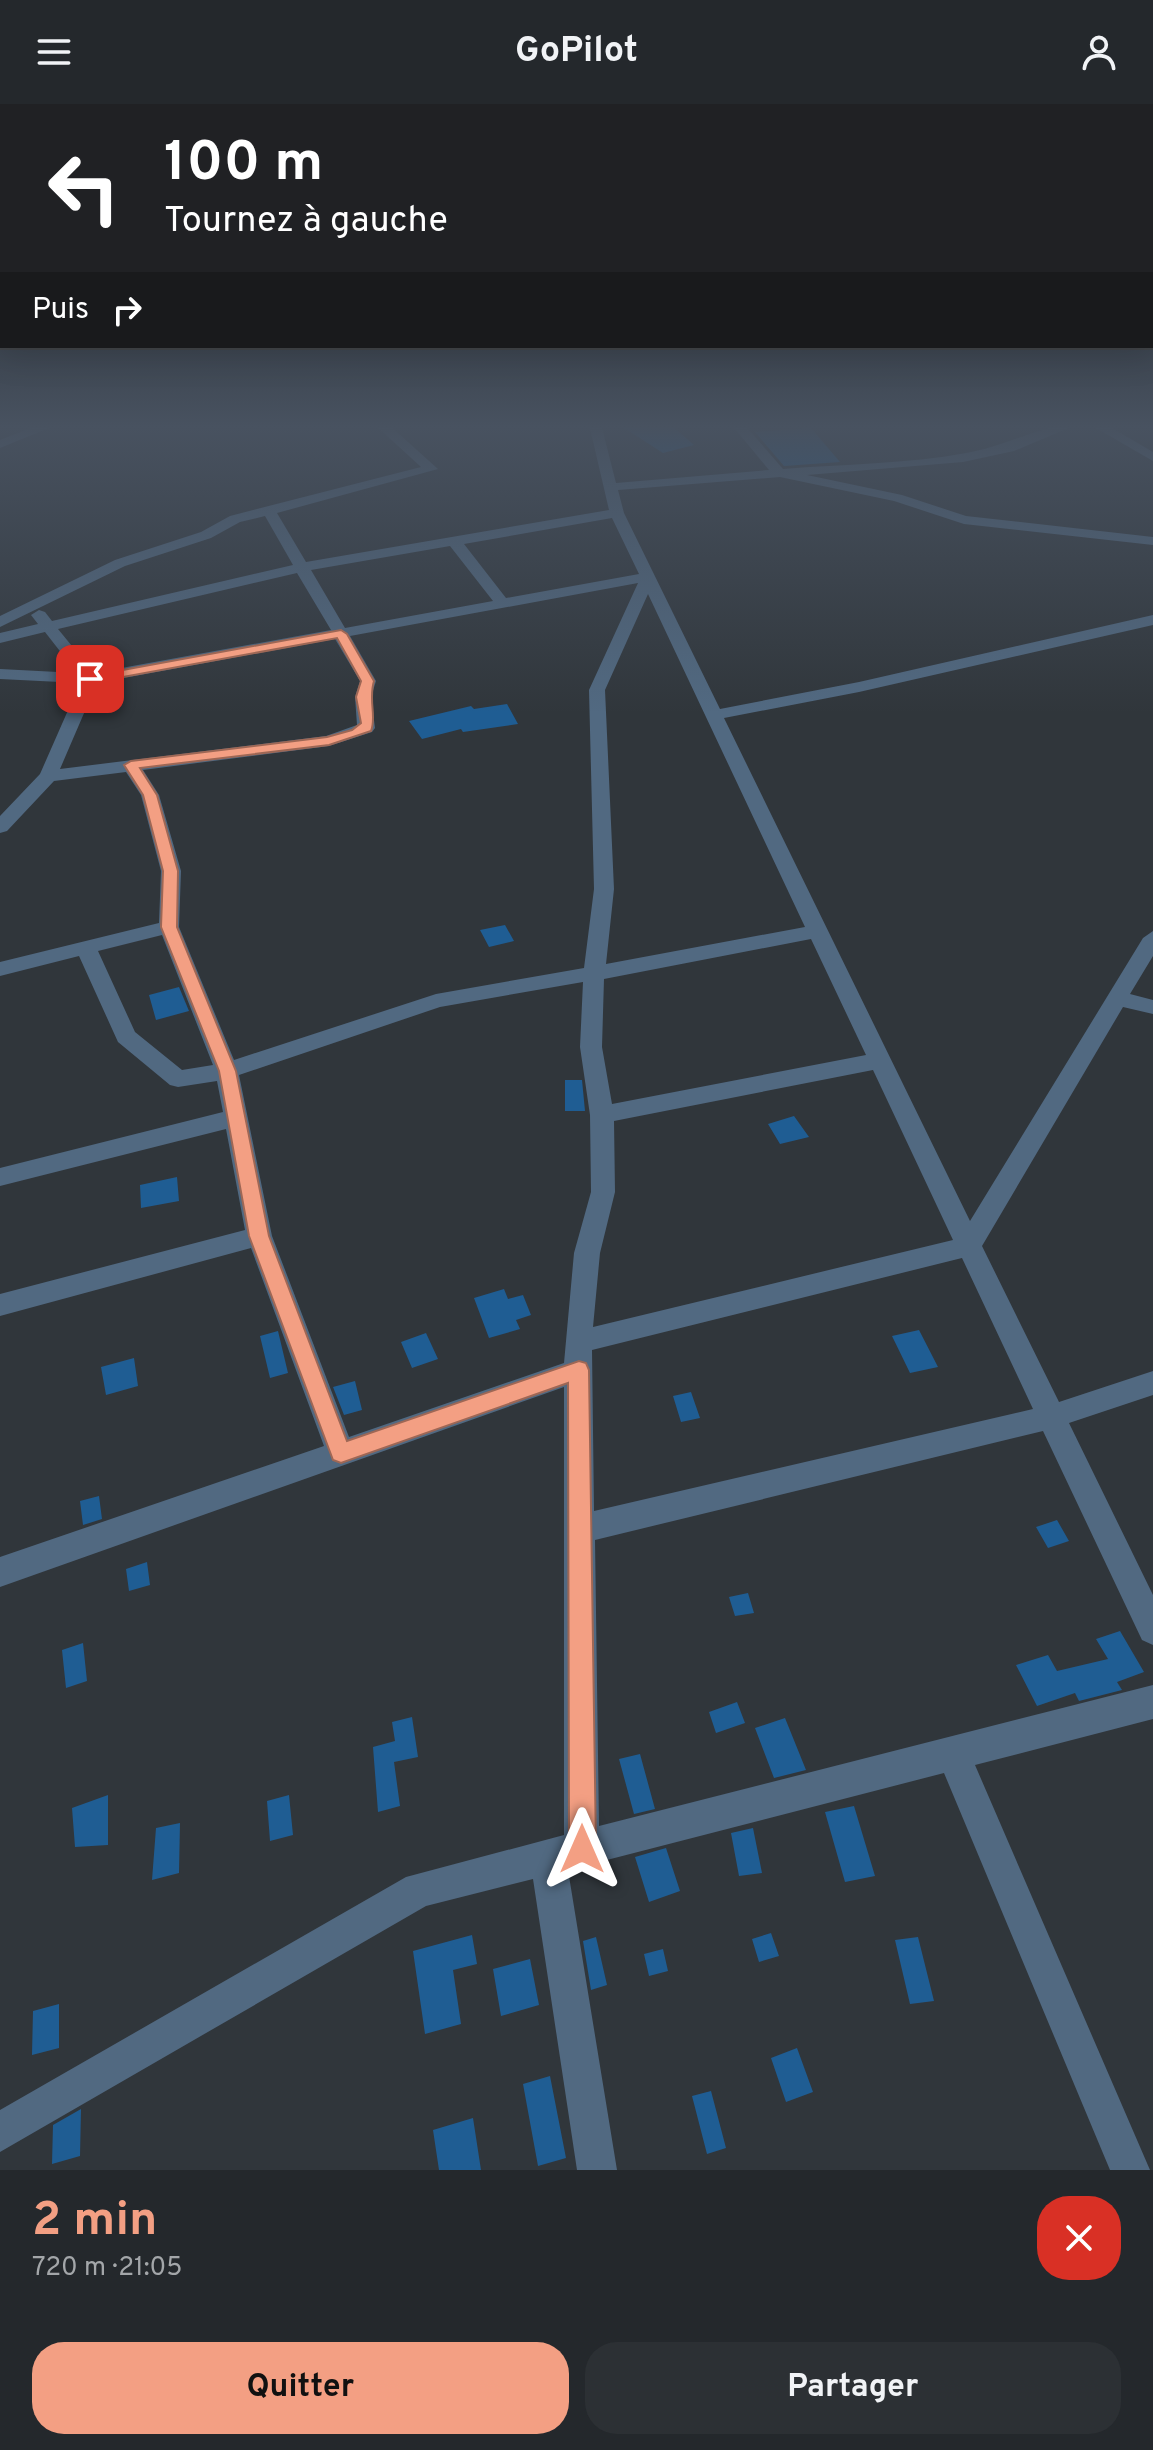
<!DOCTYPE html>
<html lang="fr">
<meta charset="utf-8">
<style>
:root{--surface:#24282c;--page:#2c3034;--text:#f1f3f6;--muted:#a3a6a9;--line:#414448;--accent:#f39f83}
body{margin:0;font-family:Overpass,sans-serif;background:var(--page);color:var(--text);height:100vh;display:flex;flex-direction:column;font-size:30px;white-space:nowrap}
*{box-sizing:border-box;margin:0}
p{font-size:26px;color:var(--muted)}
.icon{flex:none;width:44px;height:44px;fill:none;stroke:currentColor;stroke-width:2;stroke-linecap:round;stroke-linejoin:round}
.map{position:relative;height:2066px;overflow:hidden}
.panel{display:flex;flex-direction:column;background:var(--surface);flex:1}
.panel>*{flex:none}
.guide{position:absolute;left:0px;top:0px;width:1154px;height:244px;box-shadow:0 8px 32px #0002,0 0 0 2px var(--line);background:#202124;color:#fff;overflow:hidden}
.pin{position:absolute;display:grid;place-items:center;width:68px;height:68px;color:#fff;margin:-34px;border-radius:16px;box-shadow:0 4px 12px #0006}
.me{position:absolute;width:88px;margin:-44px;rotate:0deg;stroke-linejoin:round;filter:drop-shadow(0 0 6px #0008)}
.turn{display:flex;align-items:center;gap:28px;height:168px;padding:0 32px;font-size:36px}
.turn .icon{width:104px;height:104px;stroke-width:2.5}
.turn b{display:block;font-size:56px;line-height:68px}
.then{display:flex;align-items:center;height:76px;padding:0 32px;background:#0003;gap:16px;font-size:30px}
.round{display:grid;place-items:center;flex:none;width:84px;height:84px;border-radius:32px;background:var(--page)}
.headline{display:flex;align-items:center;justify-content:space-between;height:136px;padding:0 32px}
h1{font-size:48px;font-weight:700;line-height:60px;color:var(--accent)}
.button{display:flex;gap:16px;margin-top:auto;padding:16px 32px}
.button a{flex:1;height:92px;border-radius:32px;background:var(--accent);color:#111;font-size:32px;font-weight:700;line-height:92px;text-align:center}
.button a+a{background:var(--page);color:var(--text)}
header{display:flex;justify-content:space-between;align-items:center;height:104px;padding:0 32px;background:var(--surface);font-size:36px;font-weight:700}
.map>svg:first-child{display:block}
.building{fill:#1f5d93}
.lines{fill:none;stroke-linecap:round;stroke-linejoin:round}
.street{fill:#516981;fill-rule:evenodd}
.route{fill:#f39f83;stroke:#9e6755;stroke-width:2}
</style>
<header><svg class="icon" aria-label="menu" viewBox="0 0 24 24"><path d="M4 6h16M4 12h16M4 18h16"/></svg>GoPilot<svg class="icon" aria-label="person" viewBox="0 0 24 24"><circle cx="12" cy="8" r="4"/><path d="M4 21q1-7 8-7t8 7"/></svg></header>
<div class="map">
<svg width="1153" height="2066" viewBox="0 0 1153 2066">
<rect width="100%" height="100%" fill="#30363b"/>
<path class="building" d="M618,320H670L694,341L663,349Z
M811,324L840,358L784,362L755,328Z
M507,600L518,620L463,628L461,625L422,635L409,617L471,602L474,605Z
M505,821L514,837L489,843L480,826Z
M179,883L189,907L156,916L149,891Z
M565,976H582L585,1007H565Z
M794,1012L809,1033L780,1040L768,1020Z
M177,1073L179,1097L141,1104L140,1081Z
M504,1185L508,1195L523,1191L531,1211L516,1216L520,1225L489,1234L474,1194Z
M919,1226L938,1263L910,1269L892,1232Z
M278,1227L288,1269L270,1274L260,1232Z
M426,1229L438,1255L412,1264L401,1238Z
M134,1254L138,1282L106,1291L101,1263Z
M355,1277L362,1306L344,1311L333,1283Z
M691,1288L700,1314L681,1318L673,1292Z
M99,1392L102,1415L83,1421L80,1397Z
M1057,1416L1069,1437L1048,1444L1036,1423Z
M147,1458L150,1481L129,1487L126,1465Z
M748,1489L754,1509L735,1512L729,1493Z
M1120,1527L1144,1568L1117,1578L1122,1586L1079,1597L1075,1589L1037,1602L1016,1561L1048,1551L1057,1567L1108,1555L1096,1535Z
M83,1539L87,1577L66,1584L62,1546Z
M737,1598L745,1619L716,1629L709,1608Z
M412,1613L418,1653L394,1658L400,1702L378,1708L373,1643L395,1637L392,1618Z
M785,1614L806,1666L774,1674L755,1624Z
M640,1650L655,1705L634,1710L619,1655Z
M108,1691V1741L75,1743L72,1704Z
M289,1691L293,1731L270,1737L267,1697Z
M854,1702L875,1772L845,1778L825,1708Z
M180,1719L179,1769L152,1776L156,1724Z
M753,1724L762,1769L739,1772L731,1729Z
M666,1744L680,1787L649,1798L635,1753Z
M771,1829L779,1852L759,1858L752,1835Z
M472,1831L477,1860L453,1866L461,1920L425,1930L413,1847Z
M596,1833L607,1881L591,1886L583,1837Z
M918,1833L934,1897L910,1900L895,1836Z
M663,1845L668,1867L649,1872L644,1850Z
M530,1855L539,1901L501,1912L493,1865Z
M59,1900V1944L32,1951L33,1907Z
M797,1944L813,1988L786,1998L771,1954Z
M550,1972L566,2054L538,2062L523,1980Z
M711,1987L726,2044L707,2050L692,1992Z
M81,2005L80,2052L52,2060L53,2021Z
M473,2014L481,2066H439L433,2026Z"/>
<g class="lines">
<path class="street" d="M41,320H59L0,344V336Z
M374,320H388L438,365L277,409L306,458L609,406L589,320H601L616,379L769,366L731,320H744L783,365C843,360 907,360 966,349C1003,343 1044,320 1078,320L1014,347L963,358L807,371L902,391L966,412L1153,433V441L964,420L894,397L780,373L618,386L624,409L720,605L859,578L1153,511V521L859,588L724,614L970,1117L1143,834L1153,827V852L1130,890L1153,896V910L1123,903L982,1142L1059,1298L1153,1267V1291L1069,1319L1153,1491V1541L1142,1536L1043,1327L595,1436L599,1722L1153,1581V1615L975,1661L1150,2066H1110L944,1669L568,1766L617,2066H577L533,1775L426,1802L0,2048V2006L406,1773L564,1731V1283L0,1483V1453L324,1342L251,1144L0,1212V1190L245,1126L226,1025L0,1082V1064L223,1008L217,977L178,983L170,981L118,938L79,852L0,872V858L159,819L161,767L141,691L126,668L54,677L7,727L0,729V712L40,670L80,579L0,575V565L77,569L45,528L0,539V529L38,520L31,511L39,506L45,508L52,517L293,461L265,412L240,418L211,434L125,462L0,523V512L115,456L201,428L230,412L421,363ZM612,414L639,470L506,494L464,440ZM450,442L493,497L345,524L311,466ZM297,469L331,526L94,569L58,525ZM638,479L589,586L594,785L584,864L436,890L234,956L179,823L181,767L159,691L143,666L329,642L372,628L375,624L371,593L376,577L350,532ZM648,490L805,823L606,860L614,785L605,586ZM335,535L360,577L355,593L357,621L326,632L60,665L97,579ZM162,831L213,961L182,966L135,928L98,847ZM811,835L866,951L612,1000L602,943L604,875ZM583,878L580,943L590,1011L591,1088L574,1149L564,1259L349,1333L272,1132L239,971L440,903ZM873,966L953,1136L593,1223L600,1149L615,1088L614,1017ZM962,1154L1033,1305L594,1407L592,1246Z
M1089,320H1105L1153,348V357Z"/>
</g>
<linearGradient id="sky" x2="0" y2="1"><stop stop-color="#1a1e20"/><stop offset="0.53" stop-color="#485260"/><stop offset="1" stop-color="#485260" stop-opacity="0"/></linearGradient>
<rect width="1153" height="609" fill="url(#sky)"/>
<path class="route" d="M341,526L347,530L374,577C368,596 377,613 371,627L329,641L140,664L157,691L178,767L177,823L236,967L269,1132L347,1337L579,1257L586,1259L589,1266L596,1745L592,1754L582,1758L573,1754L569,1745L568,1279L341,1359L333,1356L249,1132L219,967L161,823L163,767L143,691L124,661L131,657L327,633L352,626L361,619L356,593L361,577L337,534L90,579L84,575L90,572Z"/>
</svg>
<div class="pin" style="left:90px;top:575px;background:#d93025"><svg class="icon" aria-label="arrive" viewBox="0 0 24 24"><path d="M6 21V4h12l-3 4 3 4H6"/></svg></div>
<svg class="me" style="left:582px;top:1745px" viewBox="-20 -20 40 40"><path d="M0-17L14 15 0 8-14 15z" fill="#f39f83" stroke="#fff" stroke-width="4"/></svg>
<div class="guide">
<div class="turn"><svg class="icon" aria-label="left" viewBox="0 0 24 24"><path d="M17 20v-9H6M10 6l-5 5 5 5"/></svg><div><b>100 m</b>Tournez à gauche</div></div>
<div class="then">Puis<svg class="icon" aria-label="right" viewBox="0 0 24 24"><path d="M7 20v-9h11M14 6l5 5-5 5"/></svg></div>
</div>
</div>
<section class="panel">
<div class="headline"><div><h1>2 min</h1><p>720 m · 21:05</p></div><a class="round" style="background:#d93025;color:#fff"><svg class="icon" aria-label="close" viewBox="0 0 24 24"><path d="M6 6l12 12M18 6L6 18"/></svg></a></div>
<div class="button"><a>Quitter</a><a>Partager</a></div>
</section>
